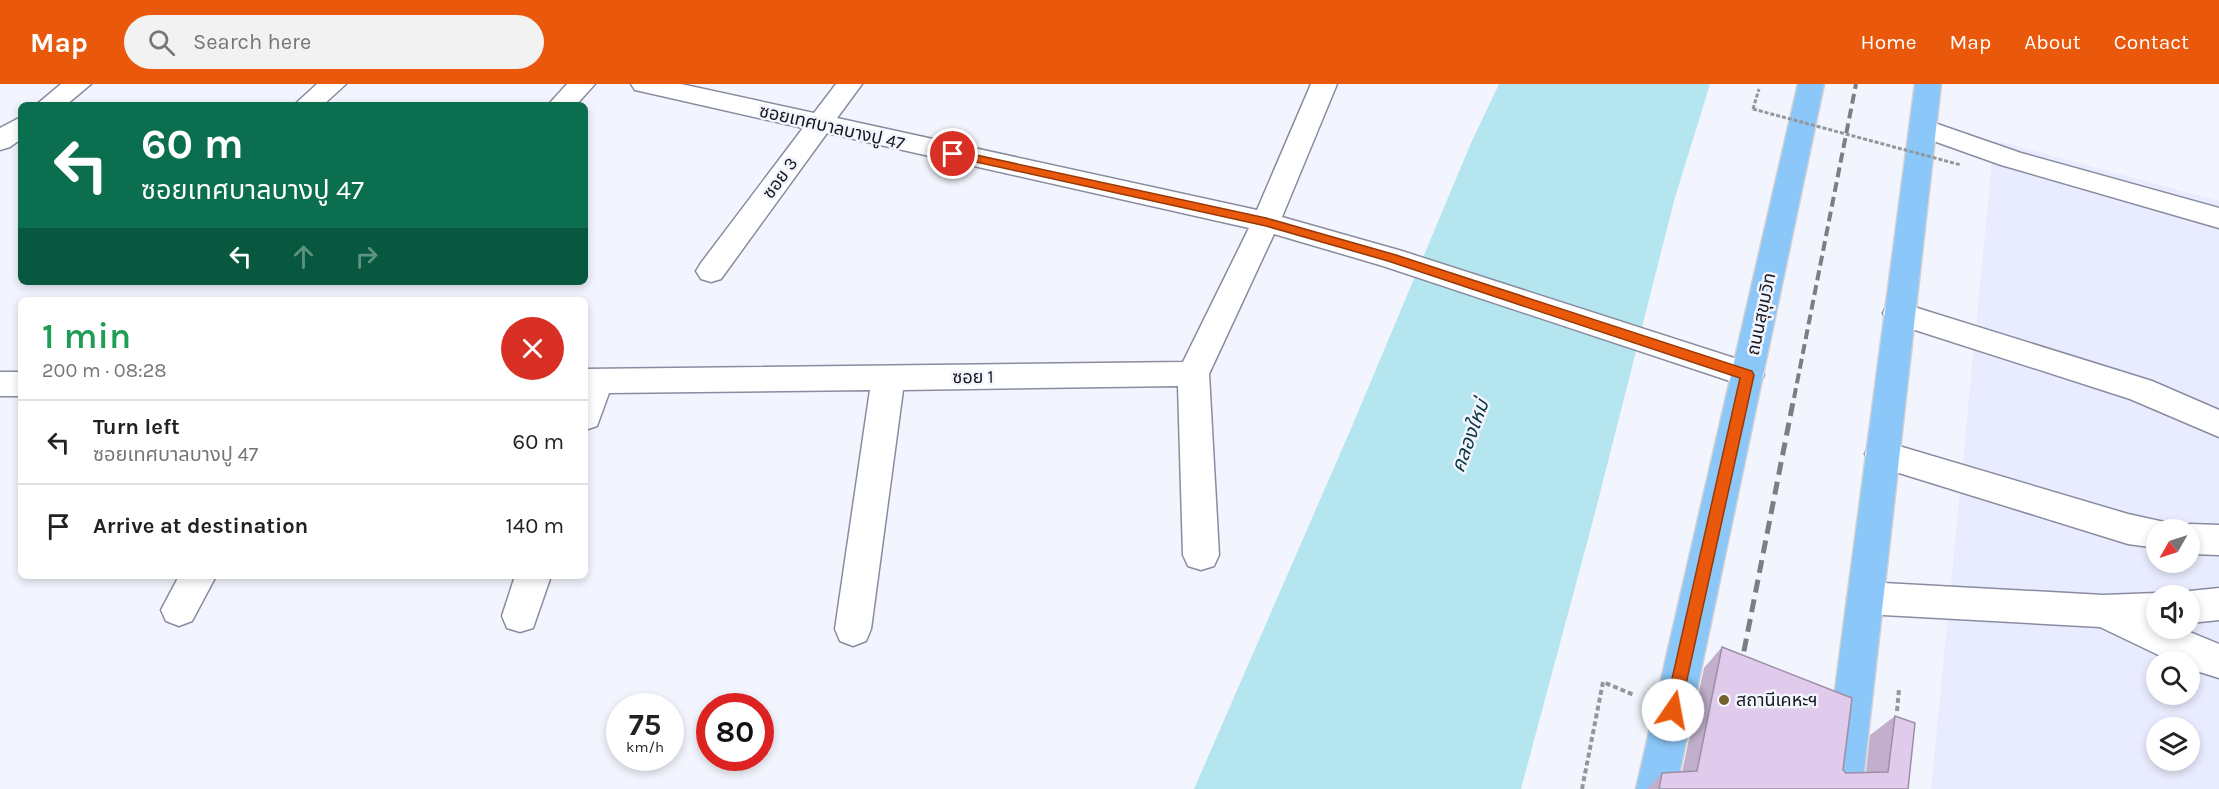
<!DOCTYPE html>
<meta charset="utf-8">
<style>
:root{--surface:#fff;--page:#f2f2f2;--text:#222;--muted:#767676;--line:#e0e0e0;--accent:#ea580c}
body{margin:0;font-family:Karla,"Noto Sans Thai",sans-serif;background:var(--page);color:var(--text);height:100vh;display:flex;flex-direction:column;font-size:22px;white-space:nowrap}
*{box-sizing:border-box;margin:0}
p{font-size:20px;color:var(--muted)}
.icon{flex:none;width:33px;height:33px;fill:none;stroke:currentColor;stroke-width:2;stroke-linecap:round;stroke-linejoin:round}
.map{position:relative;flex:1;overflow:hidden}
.side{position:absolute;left:18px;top:213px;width:570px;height:282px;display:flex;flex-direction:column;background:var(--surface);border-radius:9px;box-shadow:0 3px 9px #0003}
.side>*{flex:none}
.guide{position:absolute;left:18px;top:18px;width:570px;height:183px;border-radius:9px;box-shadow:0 3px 9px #0003;background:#0b6e4f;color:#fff;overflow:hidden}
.needle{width:39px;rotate:231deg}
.tools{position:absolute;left:2146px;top:435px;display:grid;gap:12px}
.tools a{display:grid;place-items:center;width:54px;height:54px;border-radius:50%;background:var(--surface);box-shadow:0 3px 9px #0003;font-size:30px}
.speed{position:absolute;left:606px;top:609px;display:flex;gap:12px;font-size:30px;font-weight:700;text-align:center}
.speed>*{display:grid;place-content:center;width:78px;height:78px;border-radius:50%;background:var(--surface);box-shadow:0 3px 9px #0003;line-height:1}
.speed small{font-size:15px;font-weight:400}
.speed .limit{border:9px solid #d22;background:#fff;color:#111}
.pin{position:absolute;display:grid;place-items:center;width:51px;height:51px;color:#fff;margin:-26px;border:3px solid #fff;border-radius:50%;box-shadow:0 2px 6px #0007}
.me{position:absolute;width:66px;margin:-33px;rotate:12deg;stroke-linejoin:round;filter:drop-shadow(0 0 4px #0008)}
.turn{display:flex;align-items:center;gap:21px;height:126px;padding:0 24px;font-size:27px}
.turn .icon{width:78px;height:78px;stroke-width:2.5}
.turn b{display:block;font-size:42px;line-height:51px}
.lanes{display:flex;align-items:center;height:57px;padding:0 24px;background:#0003;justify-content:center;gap:30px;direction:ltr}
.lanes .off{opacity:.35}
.round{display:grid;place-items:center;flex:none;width:63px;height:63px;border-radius:32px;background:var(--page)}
.overview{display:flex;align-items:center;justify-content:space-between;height:102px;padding:0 24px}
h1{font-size:36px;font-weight:600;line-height:45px;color:#1e9e55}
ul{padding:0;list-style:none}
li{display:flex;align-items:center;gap:18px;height:84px;padding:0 24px;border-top:2px solid var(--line)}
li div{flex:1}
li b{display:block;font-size:22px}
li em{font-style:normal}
header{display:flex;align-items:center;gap:36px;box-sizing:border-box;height:84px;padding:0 30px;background:var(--accent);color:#fff}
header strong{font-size:28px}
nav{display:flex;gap:33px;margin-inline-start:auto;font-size:21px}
.search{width:420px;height:54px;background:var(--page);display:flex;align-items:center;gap:15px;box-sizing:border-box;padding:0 21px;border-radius:33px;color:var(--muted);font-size:22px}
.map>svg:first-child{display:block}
.built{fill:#e9ecfe;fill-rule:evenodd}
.water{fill:#b5e6ef}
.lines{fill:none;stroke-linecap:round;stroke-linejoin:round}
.minor-casing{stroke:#898ca0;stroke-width:3}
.highway-casing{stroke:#d1d1d2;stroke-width:3}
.path-far1{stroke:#94969e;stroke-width:3;stroke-dasharray:4 2;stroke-linecap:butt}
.path{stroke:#94969e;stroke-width:4;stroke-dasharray:5 3;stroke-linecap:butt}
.minor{fill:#fff;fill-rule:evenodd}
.highway{fill:#8bc7f8;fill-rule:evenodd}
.rail-far1{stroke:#7c7e86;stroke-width:4;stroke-dasharray:10 5;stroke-linecap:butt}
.rail{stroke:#7c7e86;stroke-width:5;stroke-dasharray:13 7;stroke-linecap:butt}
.path-bridge{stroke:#94969e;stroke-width:3;stroke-dasharray:4 2;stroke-linecap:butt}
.wall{fill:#c1afcc}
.building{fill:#e0cbed;stroke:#9d8ea6;stroke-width:1.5}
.route{fill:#ea580c;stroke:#983908;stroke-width:1.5}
.poi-dot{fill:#73612f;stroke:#f3f5fe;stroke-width:2}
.labels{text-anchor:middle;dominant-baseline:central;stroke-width:5;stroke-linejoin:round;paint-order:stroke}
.street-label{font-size:18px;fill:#17181f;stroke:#f3f5fe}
.poi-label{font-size:18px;fill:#17181f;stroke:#f3f5fe;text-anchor:start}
.water-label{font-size:20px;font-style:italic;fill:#0a383f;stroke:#f3f5fe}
</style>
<header>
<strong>Map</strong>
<div class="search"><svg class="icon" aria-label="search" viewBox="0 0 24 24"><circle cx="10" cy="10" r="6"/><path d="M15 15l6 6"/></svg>Search here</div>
<nav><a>Home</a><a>Map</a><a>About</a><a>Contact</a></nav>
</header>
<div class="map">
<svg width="2219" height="705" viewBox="0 0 2219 705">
<rect width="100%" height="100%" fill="#f3f5fe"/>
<path class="built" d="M1994,56L2219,117V705H1931ZM2157,446H2190V478H2157ZM2157,512H2190V544H2157ZM2157,578H2190V610H2157ZM2157,644H2190V676H2157Z"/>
<path class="water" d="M1499,0H1710L1674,117L1596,425L1521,705H1194L1353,340L1471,59Z"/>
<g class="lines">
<g class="minor-casing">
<path id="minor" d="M61,0H91L66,21H36Z
M317,0H346L323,21H294Z
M567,0H595L576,21H548Z
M631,0H681L814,29L836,0H862L837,34L1257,126L1311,0H1337L1282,133L1402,167L1759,282L1764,291L1759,300L1748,303L1383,182L1274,150L1209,290L1219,471L1214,482L1201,486L1188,482L1183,471L1178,302L903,306L871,545L866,557L853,562L840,557L835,545L870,306L609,309L597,342L585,346V285L1183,278L1249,144L827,49L721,195L711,198L701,195L696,187L701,179L803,44L644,8L635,6Z
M21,33V55L10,63L0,66V44Z
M1923,35L2021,69L2219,124V144L2001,81L1914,50L1910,44L1914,38Z
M1898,218L2152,297L2219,326V353L2130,315L1887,237L1883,229L1887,221Z
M0,288H21V312H0Z
M1882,357L2128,430L2169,439L2173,446H2157V464L2128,460L1870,380L1865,370L1870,360Z
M2190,440L2219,441V471L2190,470V446H2177Z
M179,492H216L192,537L179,542L166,537L161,526Z
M515,492H551L533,544L520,548L507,544L502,532Z
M1865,498L2103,511L2157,509L2164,512H2157V544H2180L2219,560V594L2190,585V578H2173L2100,543L1865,530L1852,525L1847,514L1852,503Z
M2219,504V536L2190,539V512H2177L2190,507Z"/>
</g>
<g class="highway-casing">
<path id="highway" d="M1798,0H1824L1676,705H1636Z
M1915,0H1941L1862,705H1822Z"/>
</g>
<path class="path-far1" d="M1753,25L1759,5"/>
<path class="path" d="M1897,627L1899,605
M1582,705L1603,598L1634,611"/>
<use href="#minor" class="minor"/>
<use href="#highway" class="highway"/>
<path class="rail-far1" d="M1794,314L1856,0"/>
<path class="rail" d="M1740,587L1794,313"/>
<path class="path-bridge" d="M1753,25L1961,81"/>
</g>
<path class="wall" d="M1722,563L1846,689L1866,688L1870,651L1895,632L1908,705H1647L1662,689L1682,688L1704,584Z"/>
<path class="building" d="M1722,563L1852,614L1843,686L1846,689L1888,688L1895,632L1915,639L1908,705H1659L1662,689L1697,687Z"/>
<path class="route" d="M953,66L1266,134L1396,171L1752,287L1754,291L1679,632L1673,634L1667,632L1665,626L1740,294L1388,177L1266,142L949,72L947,70Z"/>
<circle class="poi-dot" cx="1724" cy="616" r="6"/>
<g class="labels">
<g class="street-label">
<text transform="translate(832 43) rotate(13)">ซอยเทศบาลบางปู 47</text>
<text transform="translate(780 94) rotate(-54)">ซอย 3</text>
<text transform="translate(1761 230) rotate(-78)">ถนนสุขุมวิท</text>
<text transform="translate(973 293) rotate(-1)">ซอย 1</text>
</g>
<g class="poi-label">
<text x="1736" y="616">สถานีเคหะฯ</text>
</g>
<g class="water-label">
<text transform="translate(1470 352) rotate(-70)">คลองใหม่</text>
</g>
</g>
</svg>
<div class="tools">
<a><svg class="needle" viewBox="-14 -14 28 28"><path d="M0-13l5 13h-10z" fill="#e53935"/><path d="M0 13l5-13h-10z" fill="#767676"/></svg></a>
<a><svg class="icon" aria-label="sound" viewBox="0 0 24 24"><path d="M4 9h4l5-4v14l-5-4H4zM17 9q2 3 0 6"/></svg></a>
<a><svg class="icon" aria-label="search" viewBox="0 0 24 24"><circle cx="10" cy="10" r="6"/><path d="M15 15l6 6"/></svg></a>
<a><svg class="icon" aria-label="layers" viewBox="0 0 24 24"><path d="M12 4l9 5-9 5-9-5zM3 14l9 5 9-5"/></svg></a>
</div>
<div class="speed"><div>75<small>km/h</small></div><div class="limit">80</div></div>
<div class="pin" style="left:953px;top:70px;background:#d93025"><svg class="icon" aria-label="arrive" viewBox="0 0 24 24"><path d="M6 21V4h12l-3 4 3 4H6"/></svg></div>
<svg class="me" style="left:1673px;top:626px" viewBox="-20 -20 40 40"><circle r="19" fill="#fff"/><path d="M0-13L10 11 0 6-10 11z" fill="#ea580c"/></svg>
<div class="guide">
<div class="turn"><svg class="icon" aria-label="left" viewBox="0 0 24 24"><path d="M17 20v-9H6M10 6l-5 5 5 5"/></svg><div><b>60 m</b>ซอยเทศบาลบางปู 47</div></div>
<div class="lanes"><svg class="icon" aria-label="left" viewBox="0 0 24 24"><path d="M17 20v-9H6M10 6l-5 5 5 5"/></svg><svg class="icon off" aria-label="ahead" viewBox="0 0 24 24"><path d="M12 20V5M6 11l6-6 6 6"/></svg><svg class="icon off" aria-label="right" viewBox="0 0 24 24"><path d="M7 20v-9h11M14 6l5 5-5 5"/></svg></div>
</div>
<section class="side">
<div class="overview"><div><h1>1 min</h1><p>200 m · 08:28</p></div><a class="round" style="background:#d93025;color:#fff"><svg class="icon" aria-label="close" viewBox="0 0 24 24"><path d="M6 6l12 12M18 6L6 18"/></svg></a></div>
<ul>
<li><svg class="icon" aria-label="left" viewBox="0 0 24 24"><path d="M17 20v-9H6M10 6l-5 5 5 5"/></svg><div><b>Turn left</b><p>ซอยเทศบาลบางปู 47</p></div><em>60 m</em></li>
<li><svg class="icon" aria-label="arrive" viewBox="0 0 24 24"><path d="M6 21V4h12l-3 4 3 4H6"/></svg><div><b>Arrive at destination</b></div><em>140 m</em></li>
</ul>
</section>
</div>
